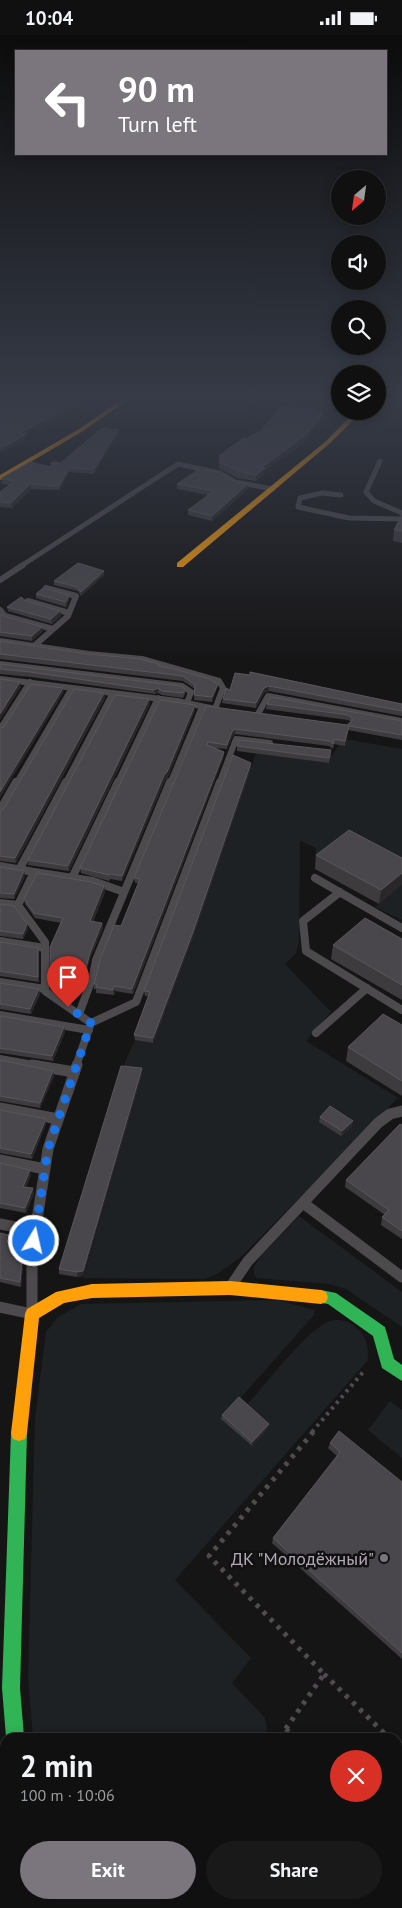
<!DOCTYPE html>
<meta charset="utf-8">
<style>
:root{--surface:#101010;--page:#191919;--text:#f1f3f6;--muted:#9c9d9f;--line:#303030;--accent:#7b757d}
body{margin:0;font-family:"PT Sans",sans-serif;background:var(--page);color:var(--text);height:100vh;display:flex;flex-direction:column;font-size:19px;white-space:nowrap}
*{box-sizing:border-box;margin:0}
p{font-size:16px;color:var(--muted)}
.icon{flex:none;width:28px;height:28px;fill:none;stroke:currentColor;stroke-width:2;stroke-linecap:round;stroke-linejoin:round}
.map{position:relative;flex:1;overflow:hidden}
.drawer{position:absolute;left:0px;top:1698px;width:402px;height:176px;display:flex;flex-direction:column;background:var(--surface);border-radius:15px 15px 0 0;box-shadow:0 2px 12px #0003,0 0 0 1px var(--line)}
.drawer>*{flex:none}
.hud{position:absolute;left:15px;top:15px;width:372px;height:105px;border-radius:0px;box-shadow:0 2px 12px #0003,0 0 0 1px var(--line);background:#7b757d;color:#fff;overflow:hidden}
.needle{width:32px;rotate:209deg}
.buttons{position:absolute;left:331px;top:135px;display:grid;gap:10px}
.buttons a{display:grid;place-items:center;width:55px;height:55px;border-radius:50%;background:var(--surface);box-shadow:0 2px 12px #0003,0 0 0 1px var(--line);font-size:25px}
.pin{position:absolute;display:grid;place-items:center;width:42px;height:42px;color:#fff;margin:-51px -21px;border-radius:50% 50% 50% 0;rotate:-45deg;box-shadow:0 0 5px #0007}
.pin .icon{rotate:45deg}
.me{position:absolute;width:55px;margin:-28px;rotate:9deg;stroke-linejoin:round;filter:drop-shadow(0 0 4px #0008)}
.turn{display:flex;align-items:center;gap:18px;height:105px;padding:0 20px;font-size:22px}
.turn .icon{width:65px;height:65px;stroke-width:2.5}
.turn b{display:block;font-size:35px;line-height:42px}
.round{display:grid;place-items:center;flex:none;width:52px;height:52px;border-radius:26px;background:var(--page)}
.headline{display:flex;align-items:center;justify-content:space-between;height:85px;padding:0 20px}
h1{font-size:30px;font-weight:700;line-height:38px}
.cta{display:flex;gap:10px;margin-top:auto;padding:10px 20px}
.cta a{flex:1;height:58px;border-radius:30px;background:var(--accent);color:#fff;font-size:20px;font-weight:700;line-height:58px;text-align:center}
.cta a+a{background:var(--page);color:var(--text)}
.status{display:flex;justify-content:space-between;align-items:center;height:35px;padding:0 25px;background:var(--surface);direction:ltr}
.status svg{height:14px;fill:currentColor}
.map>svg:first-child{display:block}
.green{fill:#1d2123}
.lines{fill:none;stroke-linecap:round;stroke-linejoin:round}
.path-far1{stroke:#4f4b4f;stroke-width:4;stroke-dasharray:3 4.5;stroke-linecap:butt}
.path{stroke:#4f4b4f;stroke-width:5;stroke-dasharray:4 6;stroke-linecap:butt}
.lane-far3{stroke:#4d4a4e;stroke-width:5}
.lane-far2{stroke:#4d4a4e;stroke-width:6}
.lane-far1{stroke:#4d4a4e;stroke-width:8}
.lane{stroke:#4d4a4e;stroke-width:11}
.street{fill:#4d4a4e;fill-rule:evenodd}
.fast{fill:#30b455;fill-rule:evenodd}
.slow{fill:#ff9f0a;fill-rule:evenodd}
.wall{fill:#3e3b3f}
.shaded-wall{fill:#292729}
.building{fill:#4a474c;stroke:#5a565c}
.route{stroke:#1a73e8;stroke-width:9;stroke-dasharray:0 16.2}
.poi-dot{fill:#7b757d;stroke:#111011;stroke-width:2}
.labels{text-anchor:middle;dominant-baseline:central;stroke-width:5;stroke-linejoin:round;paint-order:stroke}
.near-poi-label{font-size:18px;fill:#b2a8b5;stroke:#111011;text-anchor:end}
</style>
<div class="status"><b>10:04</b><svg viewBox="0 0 49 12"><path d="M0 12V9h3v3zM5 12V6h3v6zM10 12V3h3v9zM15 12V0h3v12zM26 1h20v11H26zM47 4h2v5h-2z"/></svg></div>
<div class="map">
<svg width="402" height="1873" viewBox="0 0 402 1873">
<rect width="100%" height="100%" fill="#161516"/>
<path class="green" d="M344,704L402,714V838L315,834L316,813L300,806L299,907L296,918L285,929L331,977L306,1006L398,1063L242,1221L217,1239L205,1244L83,1243L142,1039L121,1036L135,1005L153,1008L193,902L256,718L329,728L331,721Z
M402,850V885L375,872Z
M299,1181L402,1257V1292L346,1254L330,1249L257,1243L254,1239V1232L260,1222Z
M278,1265L314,1275V1280L222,1384L252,1411L245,1372C264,1352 303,1299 326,1288C334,1283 344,1285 351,1289C367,1300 368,1307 368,1325L175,1545L251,1623L232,1648L265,1683L267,1693L264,1702H33L28,1644L35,1384L46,1297L58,1282L81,1269Z
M390,1366L402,1375V1423L368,1395Z
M398,1843L402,1847V1873H297L299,1869H398Z
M83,1869H150L147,1873H86Z
M183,1869H270L267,1873H180Z"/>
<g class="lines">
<path class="path-far1" d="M312,1397L364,1336"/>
<path class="path" d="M324,1639L388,1702
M286,1694L294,1702
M280,1702L324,1639L209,1521L314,1396
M398,1712L402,1716
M398,1804L402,1808
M160,1873L163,1869
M283,1873L286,1869"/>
<path class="lane-far3" d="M380,426L366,457L374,466L402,478
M341,460L322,458L300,463L298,472L349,483L402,484
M21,531L178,429L220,438L235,447L273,454"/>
<path class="lane-far2" d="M0,545L23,530
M28,566L69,578
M0,575L5,581L53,594
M0,606L89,619L142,624L219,646L223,653L215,674
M34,611L68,581L76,561L46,553
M0,629L182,651L191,657L187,668
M0,644L177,666L215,674
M258,679L268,661L402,686
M0,694L30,647
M16,749L72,653
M65,749L113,658
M117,749L158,663
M170,749L202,672
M219,749L236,704L270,708"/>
<path class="lane-far1" d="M0,775L16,747
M0,831L34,837L18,870L45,907V956L91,988
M19,835L66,747
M34,837L93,846L124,857
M72,843L118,747
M315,843L402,893
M340,857L303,886L306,916L402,975
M0,868L18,870
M0,906L45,913
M0,947L45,954
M79,979L93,941L96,925L170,747
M0,980L89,995
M316,998L367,953
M0,1024L39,1031
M76,1031L91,988L136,967L220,747"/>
<path class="lane" d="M32,1030L74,1037
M0,1073L58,1084
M0,1125L45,1134
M303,1168L402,1242
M0,1189L35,1196
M233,1248L248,1226L378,1088L390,1079L402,1076
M0,1272L32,1279V1217L48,1114L77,1030"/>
<path class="street" d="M0,1803L5,1806V1839L0,1837Z
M40,1869H73L75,1873H42Z"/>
<path class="fast" d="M321,1255L336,1258L385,1292L394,1324L402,1330V1346L382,1333L373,1301L328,1269L316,1267L314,1262L316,1257Z
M19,1390L25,1392L27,1398L20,1653L24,1702H6L2,1653L11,1398L13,1392Z"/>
<path class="slow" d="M124,363H131L83,396L0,445V440L79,394Z
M356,376H363L329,409L183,532H177V528L325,407Z
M230,1246L321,1255L326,1257L328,1262L326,1267L321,1269L230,1260L92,1263L64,1268L39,1283L27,1398L25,1404L19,1406L13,1404L11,1398L25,1279L27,1274L56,1257L92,1249Z"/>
</g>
<path class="wall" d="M316,375V377L323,378V384L305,407L264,436V439L256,446L237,443L219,433L220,420L247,404L260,397Z
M118,399L94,439L69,437L60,455L31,454L12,473L0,472V457L10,450L2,449L1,444L50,432L61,428Z
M233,446L248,449V454L212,486L188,480V475L208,460L177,454V449Z
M402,480V508L393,506L394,495Z
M104,536V540L81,561L78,556L54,550V546Z
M36,559L69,564L66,572L36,563Z
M26,566L60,576L61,581L52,589L8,576L7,572Z
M0,579L3,581L42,592L43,596L32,606L0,601Z
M0,606L159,629V631L218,649L217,653L212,667L194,665L195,654L183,646L0,624Z
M0,629L185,654V659L183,663L162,660L158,658L155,659L31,642L0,639Z
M235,638L402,669V681L269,656L264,658L256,673L222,668L223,664L230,655Z
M104,658L105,663L16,828L0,826V775L4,773Z
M150,669L69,836L28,830V825Z
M267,669L402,686V705L348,695L345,711L334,709L333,714L329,711L235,699L232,702L227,714L216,713L224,717V721L133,959L115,956L114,960L96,958V954H94V949L121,891L138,848H135L134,843L206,671L347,690L351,687L348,685L266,674Z
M195,675L168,742L165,745L122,846L110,844L109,846L81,838L80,833Z
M237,711L331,720L329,728L237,716Z
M251,733L193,902L153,1008L135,1005L134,1000L148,961H145L144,956Z
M316,820L402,823L379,869L315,834Z
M0,832L25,841L14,864L0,863Z
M104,851L105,857L93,887L102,888L103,893L90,923L82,952L51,948L50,943L61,888L35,883L25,869L24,864Z
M0,869L27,889L28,894L23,904L0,901Z
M402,904V965L331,924L333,910Z
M0,907L38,913L39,947L0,941Z
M0,948L40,959L31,979L0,974Z
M0,981L64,992L65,997L53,1026L1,1018L0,1019Z
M402,990V1061L346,1026L348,1012Z
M0,1025L54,1041L40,1073L0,1066Z
M142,1033V1039L83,1241L77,1242L59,1239V1234Z
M0,1075L46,1089L32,1124L0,1118Z
M320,1082L352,1091L341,1101L319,1087Z
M402,1090V1204L381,1190L382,1182L385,1180L345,1152L346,1145Z
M0,1128L31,1140L26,1152L34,1158L26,1178L0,1173Z
M0,1198L17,1202L18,1206L16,1213L24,1219L21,1252L0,1247Z
M222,1380L268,1393L252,1411L221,1384Z
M330,1408L402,1447V1624L272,1508L273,1503L337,1421L328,1413Z"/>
<path class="shaded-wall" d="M79,366L80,371L26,400V404L0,419V414L20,398Z
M323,378V384L305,407L264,436V439L256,446V440L262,432Z
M118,395V399L94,439V434Z
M69,433V437L60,455L59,451Z
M30,449L31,454L12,473L11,468Z
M248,449V454L212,486V481Z
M104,536V540L81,561V557Z
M69,560V564L66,572V567Z
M60,576L61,581L52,589L51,584Z
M42,592L43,596L32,606V601Z
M20,647L21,652L0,685V679Z
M218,649L217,653L212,667V662Z
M269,651V656L264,658L256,673V668L264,653Z
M63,653L64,657L0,763V757Z
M158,653V658L155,659L154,655Z
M104,658L105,663L16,828L15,823Z
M149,664L150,669L69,836L68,831Z
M195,670V675L168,742L165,745L122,846V841L164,740Z
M235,694V699L232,702L227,714V710L232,697Z
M224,717V721L133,959L132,954Z
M251,728V733L193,902L153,1008V1003Z
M24,836L25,841L14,864V859Z
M402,838V850L379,869L381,855Z
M104,851L105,857L91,891L90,886Z
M102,888L103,893L90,923L82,952V947L90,918Z
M27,889L28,894L23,904V899Z
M38,913L39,918V947L38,942Z
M115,951V956L114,960L113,955Z
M39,954L40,959L31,979L30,974Z
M64,992L65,997L53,1026L52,1021Z
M142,1033V1039L83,1241L77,1242V1237Z
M53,1036L54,1041L40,1073V1068Z
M46,1084V1089L32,1124L31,1119Z
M353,1086L352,1091L341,1101L342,1096Z
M30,1135L31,1140L24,1156L23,1152Z
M33,1153L34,1158L26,1178L25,1173Z
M17,1202L18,1206L15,1218L14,1213Z
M23,1214L24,1219L21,1252L20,1247Z
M269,1389L268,1393L252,1411V1407Z"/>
<path class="building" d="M0,363H67L79,366L20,398L26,399L0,414Z
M282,371L316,375L315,377L323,378L306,400L262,432L265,433L256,440L237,436L219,427L220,420L244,403L247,404L256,397H260Z
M102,393L118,395L94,434L69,433L59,451L30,449L11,468L0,467V457L15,446L1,444L2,443L30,427L50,432L52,427L61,428Z
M198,435L218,437L233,446L248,449L212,481L188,475L214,456L177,449Z
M402,480V496L394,495Z
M78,528L104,536L81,557L77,552L54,546Z
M43,553L69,560L66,567L36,559Z
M21,562L26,566L60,576L51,584L7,572Z
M0,579L3,581L42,592L32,601L0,597Z
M0,606L88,619L141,624L159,629L158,631L171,633L210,644L218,649L212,662L194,660L195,650L183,641L0,619Z
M0,629L180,651L185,654L183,658L162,656L158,653L154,655L30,637L0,634Z
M250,637L402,669V676L269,651L264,653L256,668L223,664L226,653L230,655L235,638L250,640Z
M0,644L20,647L0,679Z
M31,649L63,653L0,757V693L4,692Z
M74,654L104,658L15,823L0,821V775L4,773Z
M115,660L149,664L68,831L28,825Z
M271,662L402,686V700L349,691L345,706L334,704L333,709L329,706L235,694L232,697L227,710L208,707L207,710L224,717L132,954L115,951L113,955L96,952L97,949H94L101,922L114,890L121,891L140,844L134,843L206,671L347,690L352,686V683L348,680L267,669Z
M160,665L195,670L167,737L164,740L122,841L110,839L109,840L80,833Z
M239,705L331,715L329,723L237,711Z
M233,720L251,728L193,897L153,1003L134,1000L150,957L144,956Z
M349,795L402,823V838L381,855L316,820Z
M0,832L24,836L14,859L0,858Z
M37,838L91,847L104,851L90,886L102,888L90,918L82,947L50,943V912L63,883L34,878L24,864Z
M0,869L14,871L27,889L23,899L0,896Z
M365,883L402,904V950L333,910Z
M0,907L38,913V942L0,936Z
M0,948L39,954L30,974L0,969Z
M383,979L402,990V1046L348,1012Z
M0,981L64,992L52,1021L0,1013Z
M0,1025L53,1036L40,1068L0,1061Z
M121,1031L142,1033L83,1236L77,1237L59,1234Z
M330,1071L353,1086L342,1096L320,1082Z
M0,1075L46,1084L31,1119L0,1113Z
M400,1089L402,1090V1196L382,1182L389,1175L346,1145Z
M0,1128L30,1135L23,1152L33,1153L25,1173L0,1168Z
M0,1198L17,1202L14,1213L23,1214L20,1247L0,1243Z
M239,1362L269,1389L252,1407L222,1380Z
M339,1396L402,1447V1618L273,1503L340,1417L330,1408Z"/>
<linearGradient id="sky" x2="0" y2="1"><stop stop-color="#0c0c0c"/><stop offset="0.58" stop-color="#363b47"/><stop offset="1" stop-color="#363b47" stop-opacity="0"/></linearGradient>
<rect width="402" height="626" fill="url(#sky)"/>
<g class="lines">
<path class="route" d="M34,1206L48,1114L91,988L68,972"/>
</g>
<circle class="poi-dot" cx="384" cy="1523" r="5"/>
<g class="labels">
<g class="near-poi-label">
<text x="374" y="1523">ДК "Молодёжный"</text>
</g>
</g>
</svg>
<div class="buttons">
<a><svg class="needle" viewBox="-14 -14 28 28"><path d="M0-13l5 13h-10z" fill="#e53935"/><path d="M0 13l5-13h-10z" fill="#9c9d9f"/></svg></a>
<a><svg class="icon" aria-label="sound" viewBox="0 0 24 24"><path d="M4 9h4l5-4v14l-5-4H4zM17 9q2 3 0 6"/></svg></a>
<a><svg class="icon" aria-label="search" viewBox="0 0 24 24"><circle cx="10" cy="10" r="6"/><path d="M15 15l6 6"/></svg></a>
<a><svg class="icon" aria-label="layers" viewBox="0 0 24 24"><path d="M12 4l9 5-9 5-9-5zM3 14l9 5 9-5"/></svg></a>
</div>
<div class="pin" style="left:68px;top:972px;background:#d93025"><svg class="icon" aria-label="arrive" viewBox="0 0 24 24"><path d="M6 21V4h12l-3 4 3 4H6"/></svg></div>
<svg class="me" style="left:34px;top:1206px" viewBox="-20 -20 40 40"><circle r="17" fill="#1a73e8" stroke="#fff" stroke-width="3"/><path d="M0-11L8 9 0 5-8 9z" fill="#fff"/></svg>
<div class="hud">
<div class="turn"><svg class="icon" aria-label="left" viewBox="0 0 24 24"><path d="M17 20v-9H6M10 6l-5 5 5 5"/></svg><div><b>90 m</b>Turn left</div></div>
</div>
<section class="drawer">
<div class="headline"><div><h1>2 min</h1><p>100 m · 10:06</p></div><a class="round" style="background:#d93025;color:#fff"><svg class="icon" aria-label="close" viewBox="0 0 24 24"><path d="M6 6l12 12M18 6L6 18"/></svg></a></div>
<div class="cta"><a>Exit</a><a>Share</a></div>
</section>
</div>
